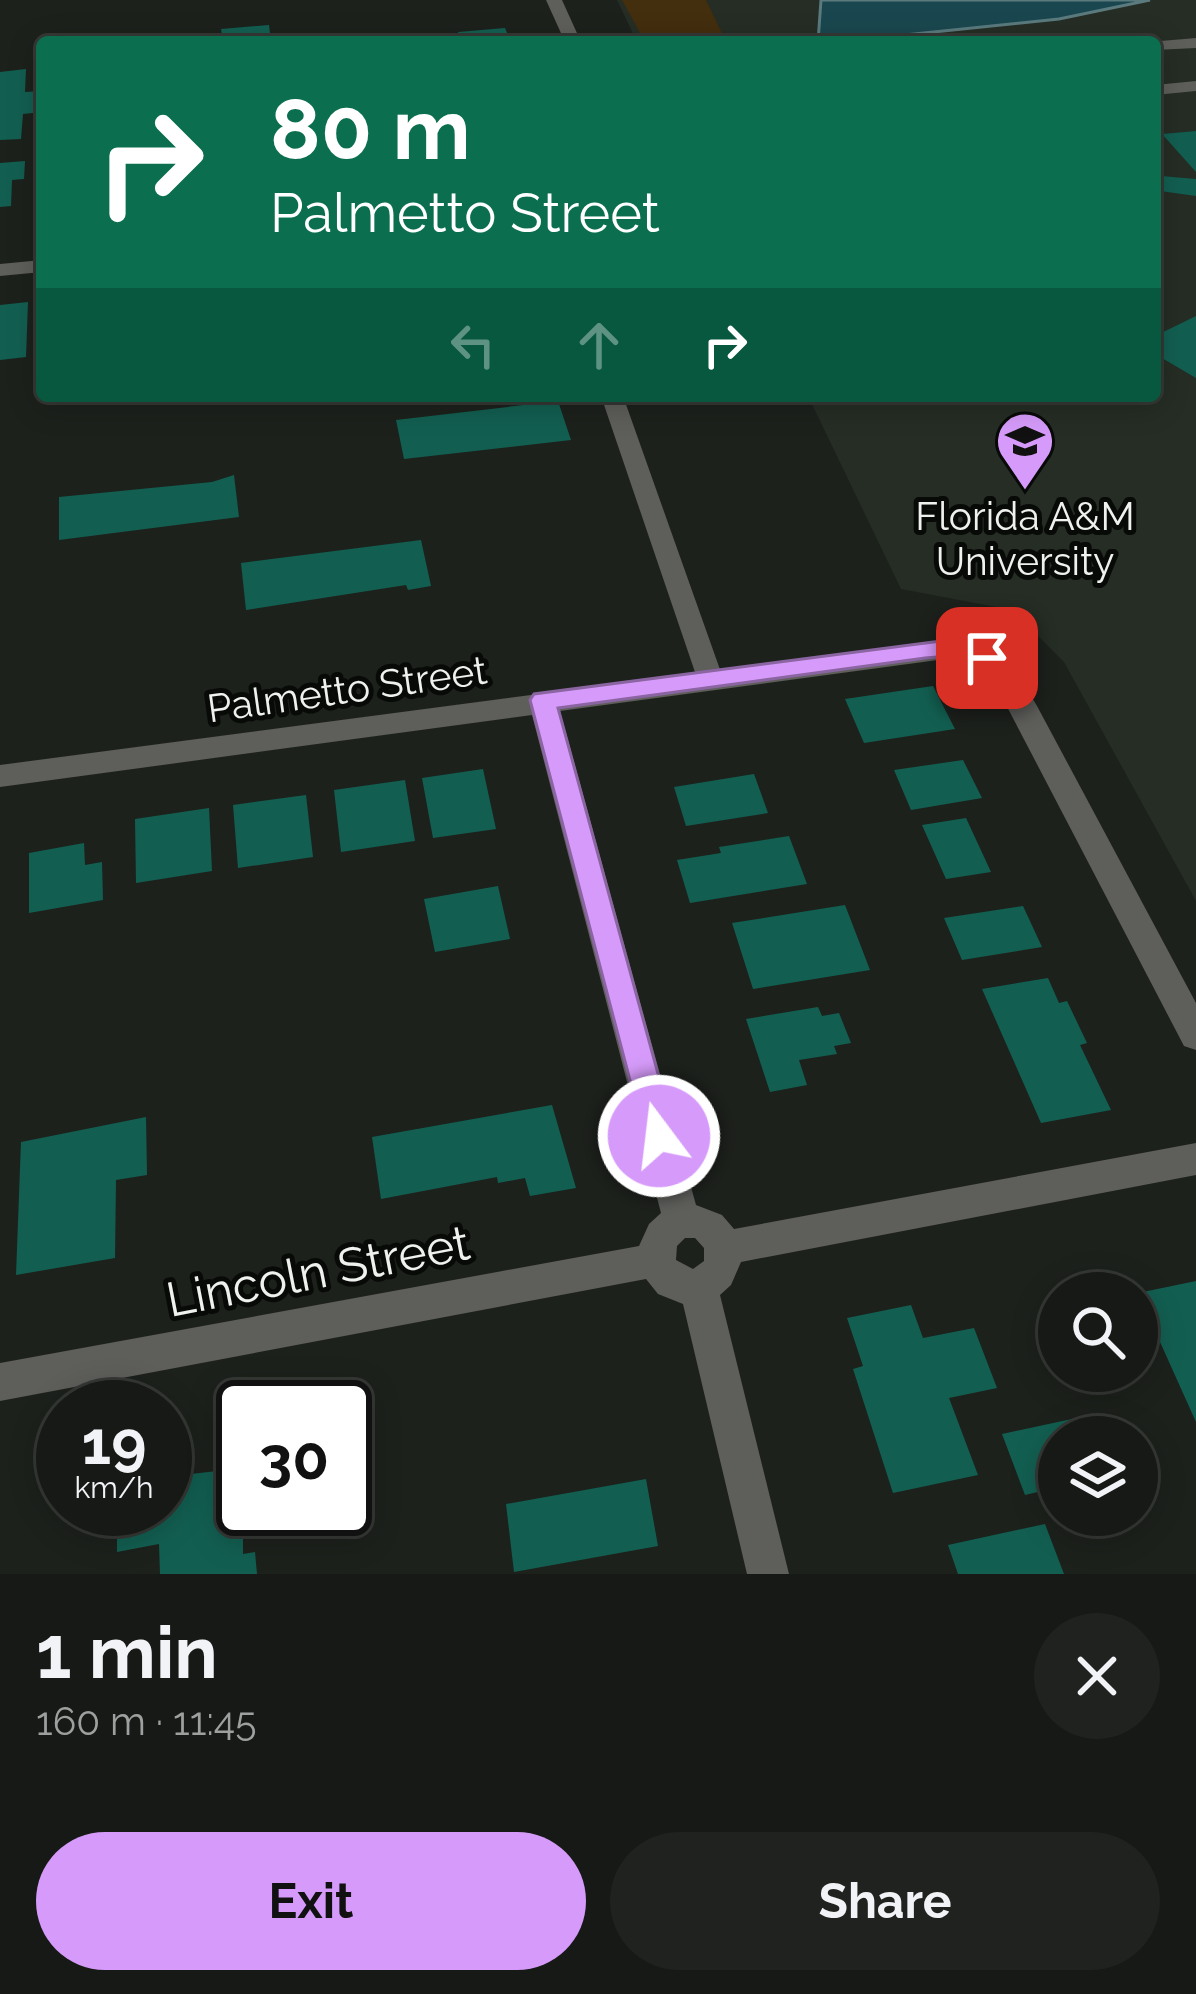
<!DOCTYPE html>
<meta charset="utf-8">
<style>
:root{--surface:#161915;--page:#1f221e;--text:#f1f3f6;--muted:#9ea0a0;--line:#353834;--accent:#d69bfa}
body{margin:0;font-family:Raleway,sans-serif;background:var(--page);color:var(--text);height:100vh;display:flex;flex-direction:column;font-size:45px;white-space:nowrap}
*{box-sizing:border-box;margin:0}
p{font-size:39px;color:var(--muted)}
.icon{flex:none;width:66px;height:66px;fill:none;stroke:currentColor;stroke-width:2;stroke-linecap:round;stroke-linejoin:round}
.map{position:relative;height:1574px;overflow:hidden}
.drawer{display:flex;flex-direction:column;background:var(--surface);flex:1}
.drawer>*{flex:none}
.top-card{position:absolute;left:36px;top:36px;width:1125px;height:366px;border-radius:12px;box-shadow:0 6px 30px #0003,0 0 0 3px var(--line);background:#0b6e4f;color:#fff;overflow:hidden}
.buttons{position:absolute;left:1038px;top:1272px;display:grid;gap:24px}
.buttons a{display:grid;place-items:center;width:120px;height:120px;border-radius:50%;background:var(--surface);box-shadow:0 6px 30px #0003,0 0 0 3px var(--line);font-size:60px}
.speed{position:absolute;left:36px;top:1380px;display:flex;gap:24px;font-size:60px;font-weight:700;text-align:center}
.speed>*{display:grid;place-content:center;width:156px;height:156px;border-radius:50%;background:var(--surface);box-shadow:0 6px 30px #0003,0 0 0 3px var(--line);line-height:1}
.speed small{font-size:30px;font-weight:400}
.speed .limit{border:6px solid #111;border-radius:18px;background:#fff;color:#111}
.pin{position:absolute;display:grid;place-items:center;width:102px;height:102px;color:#fff;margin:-51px;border-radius:24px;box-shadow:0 6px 18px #0006}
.me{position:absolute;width:132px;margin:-66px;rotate:345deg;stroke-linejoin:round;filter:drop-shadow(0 0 9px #0008)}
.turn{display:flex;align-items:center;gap:42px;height:252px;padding:0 36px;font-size:54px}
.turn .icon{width:156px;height:156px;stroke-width:2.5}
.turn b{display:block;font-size:84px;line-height:102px}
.lanes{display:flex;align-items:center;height:114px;padding:0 36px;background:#0003;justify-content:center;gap:60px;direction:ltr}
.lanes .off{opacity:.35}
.round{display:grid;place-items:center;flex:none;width:126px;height:126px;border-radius:63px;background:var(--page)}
.head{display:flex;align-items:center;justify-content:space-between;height:204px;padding:0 36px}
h1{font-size:72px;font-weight:700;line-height:90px}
.primary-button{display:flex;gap:24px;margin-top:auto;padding:24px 36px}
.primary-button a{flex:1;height:138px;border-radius:72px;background:var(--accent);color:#111;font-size:48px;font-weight:700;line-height:138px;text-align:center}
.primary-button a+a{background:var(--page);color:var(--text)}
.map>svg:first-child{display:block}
.built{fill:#252d24}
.green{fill:#432e0e}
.water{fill:#1a474f;stroke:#5a7a7e;stroke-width:3}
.building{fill:#125f51}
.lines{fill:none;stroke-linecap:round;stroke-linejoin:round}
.service{fill:#5e5e5b;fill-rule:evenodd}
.minor{fill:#5e5e5b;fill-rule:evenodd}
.route{fill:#d69bfa;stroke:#8b65a2;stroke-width:3}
.labels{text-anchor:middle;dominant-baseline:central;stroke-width:10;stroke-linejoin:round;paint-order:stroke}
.poi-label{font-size:39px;fill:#eef1ed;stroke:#080a08}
.street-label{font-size:39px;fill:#eef1ed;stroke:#080a08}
.near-street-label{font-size:48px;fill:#eef1ed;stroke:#080a08}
</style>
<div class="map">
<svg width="1196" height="1574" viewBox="0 0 1196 1574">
<rect width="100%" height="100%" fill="#1d211c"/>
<path class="built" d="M617,0H1196V901L1064,662L1012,610L901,589L808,396H1155V42H637Z"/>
<path class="green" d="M622,0H706L726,42H645Z"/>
<path class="water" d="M821,0H1150L1059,19L895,36L881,42H818Z"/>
<path class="building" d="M269,25L271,42H223L221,29Z
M505,28L511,42H462L458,32Z
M26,69L25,92L42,91V112L23,114L21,139L0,140V72Z
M1196,131V172L1162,134Z
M1155,154L1162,155L1161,176L1196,179V196L1160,191L1159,236Z
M25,161L24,179L12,180L11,206L0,207V163Z
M28,302L26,357L0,360V305Z
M1196,316V378L1155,354V336Z
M558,401L571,440L404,459L396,420Z
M234,475L239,517L59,540V497L212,482Z
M421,540L431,586L408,590L406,585L246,610L241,563Z
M933,686L955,729L864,743L845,699Z
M963,760L982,798L911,810L894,770Z
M483,769L496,829L433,838L422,778Z
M754,774L768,813L686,826L674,787Z
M405,780L415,841L341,852L334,790Z
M306,795L313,857L238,868L233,805Z
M209,808L212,871L136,883L135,819Z
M966,818L991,872L946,879L922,825Z
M789,836L807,884L690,903L677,860L721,853L719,847Z
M84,843L85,865L102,862L103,900L29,913V853Z
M498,886L510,939L435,952L424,899Z
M845,905L870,970L753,989L732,923Z
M1023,906L1042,947L962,960L944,918Z
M1048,978L1059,1003L1067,1001L1087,1043L1080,1045L1111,1110L1041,1123L982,989Z
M818,1007L822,1016L839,1013L851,1043L834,1046L837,1054L799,1060L807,1085L770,1092L746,1019Z
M552,1105L576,1188L530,1196L525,1178L498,1183L497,1177L381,1199L372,1137Z
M146,1117L147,1175L116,1180L115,1258L16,1275L21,1142Z
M1196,1281V1422L1138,1293Z
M911,1305L923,1338L974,1328L997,1388L949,1398L978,1475L893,1493L853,1369L863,1366L847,1318Z
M1081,1417L1089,1437H1059V1487L1025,1495L1002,1434Z
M243,1468V1554L255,1552L257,1574H160L159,1544L117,1552V1509H165V1477Z
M646,1479L658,1546L514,1572L506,1504Z
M1045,1524L1064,1574H958L948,1545Z"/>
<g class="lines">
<path class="service" d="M546,0H562L581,42H565Z
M1196,38V48L1155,50V42H1149Z
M1196,81V91L1155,95V85Z
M42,260V272L0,276V264Z
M601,396H623L723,678L719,684H701L697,678Z"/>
<path class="minor" d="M964,638L1011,662L1037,706L1196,1003V1050L1184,1046L991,676L960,657L560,711L696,1205L722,1215L734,1229L1196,1143V1175L741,1262L731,1285L720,1295L789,1574H747L683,1304L658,1294L646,1279L0,1401V1363L639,1246L649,1224L661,1213L532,715L0,787V765ZM685,1238H695L704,1248V1261L693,1269L676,1260L677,1246Z"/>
</g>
<path class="route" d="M964,638L996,652V664L987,667L961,655L925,658L558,708L675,1136L670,1145H647L530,700L534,694Z"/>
<defs>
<g id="university-pin" transform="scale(3)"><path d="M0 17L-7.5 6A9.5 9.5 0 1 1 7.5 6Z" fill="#d69bfa" stroke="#080a08"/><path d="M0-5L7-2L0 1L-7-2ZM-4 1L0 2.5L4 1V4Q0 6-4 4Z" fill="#111"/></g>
</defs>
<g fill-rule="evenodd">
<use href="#university-pin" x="1025" y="441"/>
</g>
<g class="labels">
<g class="poi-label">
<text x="1025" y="516">Florida A&amp;M<tspan x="1025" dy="45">University</tspan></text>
</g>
<g class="street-label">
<text transform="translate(347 689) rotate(-8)">Palmetto Street</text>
</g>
<g class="near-street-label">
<text transform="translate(318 1271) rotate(-11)">Lincoln Street</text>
</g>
</g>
</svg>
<div class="buttons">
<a><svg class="icon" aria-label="search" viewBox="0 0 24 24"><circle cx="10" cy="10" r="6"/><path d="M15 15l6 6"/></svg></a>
<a><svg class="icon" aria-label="layers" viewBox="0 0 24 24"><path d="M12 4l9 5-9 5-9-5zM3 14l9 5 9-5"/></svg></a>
</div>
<div class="speed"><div>19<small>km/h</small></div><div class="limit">30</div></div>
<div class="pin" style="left:987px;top:658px;background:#d93025"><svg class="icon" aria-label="arrive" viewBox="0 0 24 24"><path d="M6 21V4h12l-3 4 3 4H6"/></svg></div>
<svg class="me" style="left:659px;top:1136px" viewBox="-20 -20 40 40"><circle r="17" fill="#d69bfa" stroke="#fff" stroke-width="3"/><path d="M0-11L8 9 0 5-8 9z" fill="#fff"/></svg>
<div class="top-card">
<div class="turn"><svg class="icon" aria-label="right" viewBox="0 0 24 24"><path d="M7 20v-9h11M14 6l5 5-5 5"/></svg><div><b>80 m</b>Palmetto Street</div></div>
<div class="lanes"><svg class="icon off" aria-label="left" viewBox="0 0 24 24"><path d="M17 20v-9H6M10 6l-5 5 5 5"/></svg><svg class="icon off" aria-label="ahead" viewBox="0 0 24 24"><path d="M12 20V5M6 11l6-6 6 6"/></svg><svg class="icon" aria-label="right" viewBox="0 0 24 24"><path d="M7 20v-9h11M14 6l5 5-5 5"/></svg></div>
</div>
</div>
<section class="drawer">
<div class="head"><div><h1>1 min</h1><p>160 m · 11:45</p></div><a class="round"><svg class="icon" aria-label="close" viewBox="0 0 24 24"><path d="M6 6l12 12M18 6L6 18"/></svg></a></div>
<div class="primary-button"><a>Exit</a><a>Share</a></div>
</section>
